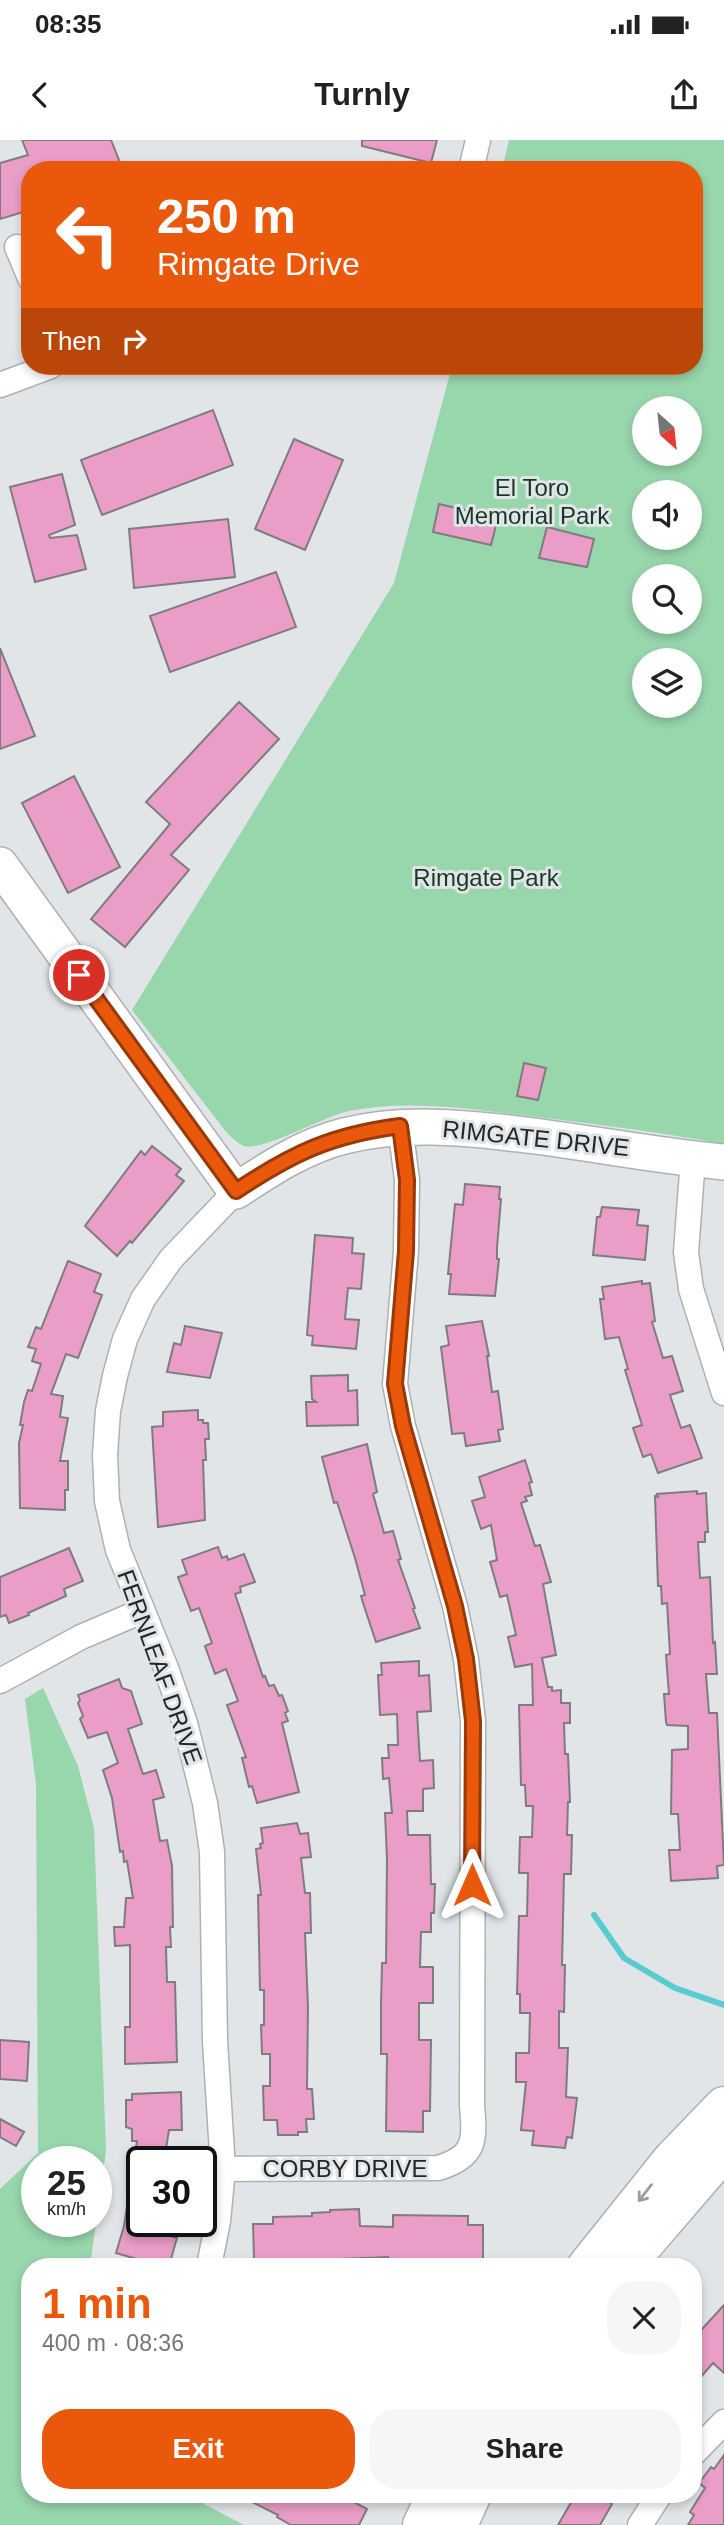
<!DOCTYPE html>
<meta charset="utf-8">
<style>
:root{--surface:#fff;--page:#f6f6f6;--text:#222;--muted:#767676;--accent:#ea580c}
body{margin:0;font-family:Helvetica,sans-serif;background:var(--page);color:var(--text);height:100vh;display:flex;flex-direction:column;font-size:26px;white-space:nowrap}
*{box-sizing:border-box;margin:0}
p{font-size:23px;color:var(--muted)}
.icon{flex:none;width:38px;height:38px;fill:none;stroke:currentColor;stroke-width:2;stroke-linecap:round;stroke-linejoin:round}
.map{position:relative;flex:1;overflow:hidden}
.side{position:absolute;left:21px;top:2118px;width:681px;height:245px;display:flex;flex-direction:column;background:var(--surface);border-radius:28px;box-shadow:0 4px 10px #0003}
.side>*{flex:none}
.hud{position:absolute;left:21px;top:21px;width:682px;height:214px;border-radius:28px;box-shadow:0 4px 10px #0003;background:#ea580c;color:#fff;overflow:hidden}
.needle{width:46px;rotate:153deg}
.tools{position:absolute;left:632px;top:256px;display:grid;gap:14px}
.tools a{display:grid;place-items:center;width:70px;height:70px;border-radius:50%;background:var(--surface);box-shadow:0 4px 10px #0003;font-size:35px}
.speed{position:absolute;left:21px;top:2006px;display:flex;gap:14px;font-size:35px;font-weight:700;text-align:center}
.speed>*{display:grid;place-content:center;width:91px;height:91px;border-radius:50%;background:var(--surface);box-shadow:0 4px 10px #0003;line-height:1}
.speed small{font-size:18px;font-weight:400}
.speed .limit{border:4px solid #111;border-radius:10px;background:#fff;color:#111}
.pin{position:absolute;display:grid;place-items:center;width:60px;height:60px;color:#fff;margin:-30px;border:4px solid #fff;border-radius:50%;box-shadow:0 2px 7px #0007}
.me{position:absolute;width:77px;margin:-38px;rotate:0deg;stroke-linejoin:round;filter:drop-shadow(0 0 5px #0008)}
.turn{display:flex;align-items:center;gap:24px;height:147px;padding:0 21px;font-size:32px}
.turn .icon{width:91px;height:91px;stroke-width:2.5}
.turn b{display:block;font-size:49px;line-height:60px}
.then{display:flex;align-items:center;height:66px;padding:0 21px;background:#0003;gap:14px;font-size:26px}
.round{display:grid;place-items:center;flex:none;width:74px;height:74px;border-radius:28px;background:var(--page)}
.overview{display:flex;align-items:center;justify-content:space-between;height:119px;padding:0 21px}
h1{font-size:42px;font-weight:600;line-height:52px;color:var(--accent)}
.action{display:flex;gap:14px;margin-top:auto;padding:14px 21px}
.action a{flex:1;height:80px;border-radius:28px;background:var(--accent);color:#fff;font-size:28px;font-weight:600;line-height:80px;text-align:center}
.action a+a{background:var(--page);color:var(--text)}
.status{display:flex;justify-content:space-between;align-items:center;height:49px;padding:0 35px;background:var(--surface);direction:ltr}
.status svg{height:19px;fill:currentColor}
header{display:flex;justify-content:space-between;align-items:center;height:91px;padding:0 21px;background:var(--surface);font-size:32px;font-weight:600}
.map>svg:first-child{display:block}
.green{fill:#98d6ac;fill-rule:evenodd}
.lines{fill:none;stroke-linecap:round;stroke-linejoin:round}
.stream{stroke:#58ccce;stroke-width:6}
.building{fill:#e99dc7;stroke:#807c7e;stroke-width:2}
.street-casing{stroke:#aeb1b4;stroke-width:27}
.secondary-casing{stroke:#aeb1b4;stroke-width:38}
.primary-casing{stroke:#aeb1b4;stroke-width:41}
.street{stroke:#fff;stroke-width:24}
.secondary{stroke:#fff;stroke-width:35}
.primary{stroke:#fff;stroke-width:38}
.oneway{stroke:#9c9d9e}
.route-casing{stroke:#983908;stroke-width:18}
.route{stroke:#ea580c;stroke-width:12}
.labels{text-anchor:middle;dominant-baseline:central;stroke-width:6;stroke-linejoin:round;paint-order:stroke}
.park-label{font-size:24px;fill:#173824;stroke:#e1e5e8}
.street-label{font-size:24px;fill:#242627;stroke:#e1e5e8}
</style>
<div class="status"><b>08:35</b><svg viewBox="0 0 49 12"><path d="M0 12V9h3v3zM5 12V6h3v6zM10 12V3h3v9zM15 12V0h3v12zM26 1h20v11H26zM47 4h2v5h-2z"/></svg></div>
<header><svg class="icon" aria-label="back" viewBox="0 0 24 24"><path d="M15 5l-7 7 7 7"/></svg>Turnly<svg class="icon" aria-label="share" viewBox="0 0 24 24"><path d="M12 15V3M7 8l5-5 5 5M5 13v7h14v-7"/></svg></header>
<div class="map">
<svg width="724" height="2385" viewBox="0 0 724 2385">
<rect width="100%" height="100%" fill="#e1e5e8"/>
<path class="green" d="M509,0H724V1004C659,992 594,984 529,976C470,969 409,959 349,971C325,976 261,1012 244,1006C238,1004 232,997 227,993L132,870L394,443L452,226H695V30H502ZM644,268H690V313H644ZM644,352H690V397H644ZM644,436H690V481H644ZM644,520H690V565H644Z
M43,1548L78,1626L94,1688L106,2011L90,2126H30V2354H175L202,2363L244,2385H0V2049L38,2013L36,1644L25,1559ZM96,2021V2081H37V2021Z"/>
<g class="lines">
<path class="stream" d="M594,1775L624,1818L675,1848L724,1865"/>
</g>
<path class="building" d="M22,0H111L123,30H30V70L0,79V23L28,15Z
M362,0H437L431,23L362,6Z
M213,270L233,325L102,375L81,320Z
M294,299L343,320L305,410L255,389Z
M62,334L75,385L49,395L50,398L77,395L86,429L35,442L10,347Z
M439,364L498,378L491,405L433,392Z
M228,379L235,437L134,448L129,389Z
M547,387L594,399L587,427L539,418Z
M276,432L296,487L170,532L150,476Z
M0,508L35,596L0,609Z
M239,562L279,599L171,715L189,730L125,807L91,779L170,684L146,662Z
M74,636L120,727L68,753L22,663Z
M524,923L546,928L538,960L517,956Z
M152,1006L181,1029L176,1035L184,1041L132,1103L130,1101L117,1116L85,1086L141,1011L145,1015Z
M465,1044L500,1047L499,1059H501L497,1108V1119H499L495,1156L449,1154L451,1134H448L455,1064L463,1065Z
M602,1067L639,1070L637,1085L648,1086L645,1120L593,1115L597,1077H600Z
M315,1095L353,1098L352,1113L364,1114L361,1149L348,1148L345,1179L359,1180L356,1209L312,1205L313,1196L307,1195Z
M68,1121L101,1134L94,1152L102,1155L78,1218L66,1214L51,1254L63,1256L60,1277L68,1278L60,1321H68V1350H65V1370L20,1368L19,1303L23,1285H20L24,1262L28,1250L32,1251L41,1224L32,1221L36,1209L28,1207L36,1187L41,1189Z
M642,1141V1144L650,1143L655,1181L652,1182L663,1218L672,1216L683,1251L670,1255L681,1288L690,1285L702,1318L658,1333L651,1314L643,1317L633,1288L642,1285L625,1230L628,1229L619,1197L605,1199L600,1159H604L602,1147Z
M482,1181L489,1216H487L492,1252L498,1251L503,1289L498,1290L500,1301L466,1306L464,1293L452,1294L441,1207L449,1205L446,1186Z
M185,1186L222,1193L210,1238L167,1232L174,1203L181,1205Z
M348,1235V1251L357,1250L358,1285L307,1286L306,1262H316L312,1259L311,1236Z
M198,1270V1280H203V1283H208L209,1299H205L206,1320H203L205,1380L158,1387L152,1287L163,1286V1272Z
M367,1304L377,1352L373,1354L384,1393L393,1391L401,1419L398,1420L415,1468L413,1469L420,1488L376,1502L364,1466L361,1456L365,1455L355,1418L337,1362L334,1363L322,1317Z
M525,1320L532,1342L529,1343L532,1355L525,1357L527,1361L521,1363L535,1406L540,1405L551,1442L543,1444L556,1515L542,1518L548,1547H552V1551L561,1550V1563H570V1583H564L565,1614H568L570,1662H568L567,1695H572L571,1734H564L562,1825H565L564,1872L559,1871V1908H568L566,1957L577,1958L572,1998L567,1997L565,2008L532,2005L534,1991L521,1990L526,1942H516V1913H529L530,1873H520V1854H517L519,1776H527L528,1733H519L520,1697H532L533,1666H526L525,1645H521L519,1565H533L532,1524L515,1527L508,1497L516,1495L507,1455L500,1457L490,1422L497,1420L491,1385L481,1389L472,1361L485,1357L479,1337Z
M697,1351V1354L706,1353L708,1392H705V1402H698L700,1438L710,1437L713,1503L715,1502L717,1534H706L709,1573H717L724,1725L717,1726L718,1738L671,1741L669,1710H680L678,1674H671L672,1610L688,1609V1586L667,1585L666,1582L664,1554H669L666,1515L670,1514L667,1463L662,1464L661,1446H658L655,1356L658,1357L657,1354Z
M218,1407L222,1418L227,1416L228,1420L244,1414L255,1442L240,1447L241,1452L235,1454L263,1537L265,1536L269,1546L274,1545L279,1556L282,1555L288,1571L285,1573L288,1581L282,1583L299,1652L257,1663L252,1646L249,1647L242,1618L246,1617L227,1565L238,1561L226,1529L215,1534L205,1506L212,1503L199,1468L191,1471L178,1437L187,1434L182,1420Z
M69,1408L83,1441L64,1449L66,1456L28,1473L29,1475L9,1483L6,1475L0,1477V1437Z
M419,1521V1536L429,1535L431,1571L417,1572L420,1621L433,1620L434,1648L423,1649V1671H407L408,1695H430L431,1744H435L434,1773H431V1792H421L420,1827H433V1863H419V1900H431L430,1971H423V1992L386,1991L387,1914H381V1864L382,1823H386L387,1719L385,1673H392L389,1638L383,1639L382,1618H389L388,1605H398L397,1574L380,1575L378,1535H382L381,1523Z
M119,1539L122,1548L131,1551L142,1584L128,1589L143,1634L156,1630L164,1657L153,1660L160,1701L167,1700L172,1726L173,1787H170L171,1807H166L167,1842H175L177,1922L125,1924V1887H130V1805L115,1806L114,1787H124L126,1758H133L127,1721L124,1722L123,1711L120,1712L112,1658L103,1630L118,1623L107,1592L88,1598L80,1579L83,1576L78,1563L80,1560L78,1555Z
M297,1683L300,1694L308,1693L311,1717L301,1718L305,1753H310L311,1793H305L308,1867L307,1949H312L314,1979H306L307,1992H298V1995H278L277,1980H264L263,1946H270V1914H262L261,1885H264V1850H260L258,1755H261L256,1709L261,1708L260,1704L263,1703L261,1688Z
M0,1900L29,1902L27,1941L0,1939Z
M181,1952L182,1990H169L164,2021H134L137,2001H132V1989L126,1987V1960H132V1954Z
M0,1979L24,1992L16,2006L0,1997Z
M132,2033L142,2034V2081H162L160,2093L177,2098L169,2126H142L144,2121L116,2113L124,2086Z
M359,2069L360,2086L393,2087V2075L468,2076V2085H483V2122H472V2126H432V2123L388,2124V2117L266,2122V2120H254L253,2084H273V2077L312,2076V2073L330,2072V2070Z
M724,2165V2233L713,2223L693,2246V2199Z
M724,2315V2385H688L694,2375L690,2372L705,2348L699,2343L711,2327L714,2329Z
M236,2354H339L367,2369L359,2385H291L277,2377L278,2375Z
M576,2354H614L609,2362L612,2364L600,2385H558Z"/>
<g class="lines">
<g class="street-casing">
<path id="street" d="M471,30L478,0
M17,107L30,138
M0,245L51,226
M693,1019L686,1112L691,1149L724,1253
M0,1541L81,1497L142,1471
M223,2029L438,2028C476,2017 475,2000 472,1965L473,1581L466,1519L455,1466L403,1286L395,1244L406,1111L407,1040L400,986
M209,2126L218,2081L223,2029L215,1901L212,1712L205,1663L185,1583L166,1528L118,1410L107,1361L105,1315L108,1271L115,1236L125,1199L143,1159L171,1119L236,1051
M693,2314L724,2282
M640,2385L660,2354"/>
</g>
<g class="secondary-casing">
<path id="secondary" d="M0,725L236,1051C269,1029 304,1006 344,996C402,982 460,987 518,994C587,1002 655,1016 724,1022"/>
</g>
<g class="primary-casing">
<path id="primary" d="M587,2126L671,2021L724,1966
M625,2126L724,2011
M422,2385L437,2354
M458,2385L472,2354"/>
</g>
<use href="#street" class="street"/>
<use href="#secondary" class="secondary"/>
<use href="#primary" class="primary"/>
</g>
<defs><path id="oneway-shaft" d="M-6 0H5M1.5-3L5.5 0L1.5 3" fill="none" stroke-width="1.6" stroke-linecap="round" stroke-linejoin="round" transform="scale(1.75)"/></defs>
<use class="oneway" href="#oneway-shaft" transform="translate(645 2053) rotate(128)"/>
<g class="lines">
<g class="route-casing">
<path id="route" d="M79,835L236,1051C293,1013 331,995 400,986L407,1040L406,1111L395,1244L403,1286L455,1466L466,1519L473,1581L472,1745"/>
</g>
<use href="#route" class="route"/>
</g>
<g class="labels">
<g class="park-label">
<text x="532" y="347">El Toro<tspan x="532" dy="28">Memorial Park</tspan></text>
<text x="486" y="737">Rimgate Park</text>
</g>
<g class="street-label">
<text transform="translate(536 998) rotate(6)">RIMGATE DRIVE</text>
<text transform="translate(160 1527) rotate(70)">FERNLEAF DRIVE</text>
<text x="345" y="2028">CORBY DRIVE</text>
</g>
</g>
</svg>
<div class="tools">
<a><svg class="needle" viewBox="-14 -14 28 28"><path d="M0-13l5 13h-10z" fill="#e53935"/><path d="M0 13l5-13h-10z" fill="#767676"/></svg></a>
<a><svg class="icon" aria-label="sound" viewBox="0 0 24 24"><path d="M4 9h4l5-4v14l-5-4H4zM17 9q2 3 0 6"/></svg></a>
<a><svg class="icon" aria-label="search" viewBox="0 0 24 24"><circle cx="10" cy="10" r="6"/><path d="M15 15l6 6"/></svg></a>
<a><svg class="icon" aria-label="layers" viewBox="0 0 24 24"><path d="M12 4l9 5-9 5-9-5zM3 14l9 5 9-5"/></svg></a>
</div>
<div class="speed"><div>25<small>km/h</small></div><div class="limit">30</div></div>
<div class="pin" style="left:79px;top:835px;background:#d93025"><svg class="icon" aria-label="arrive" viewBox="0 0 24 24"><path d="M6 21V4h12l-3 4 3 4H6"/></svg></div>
<svg class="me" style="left:472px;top:1745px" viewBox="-20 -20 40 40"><path d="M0-17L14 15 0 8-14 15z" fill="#ea580c" stroke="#fff" stroke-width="4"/></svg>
<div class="hud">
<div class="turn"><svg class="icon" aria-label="left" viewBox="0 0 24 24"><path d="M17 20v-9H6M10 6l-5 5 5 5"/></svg><div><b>250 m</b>Rimgate Drive</div></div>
<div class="then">Then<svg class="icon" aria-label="right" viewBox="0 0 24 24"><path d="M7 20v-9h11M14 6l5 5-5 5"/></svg></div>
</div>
<section class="side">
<div class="overview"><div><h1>1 min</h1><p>400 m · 08:36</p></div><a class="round"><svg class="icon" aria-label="close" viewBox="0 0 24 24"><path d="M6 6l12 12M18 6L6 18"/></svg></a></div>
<div class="action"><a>Exit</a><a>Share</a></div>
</section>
</div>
